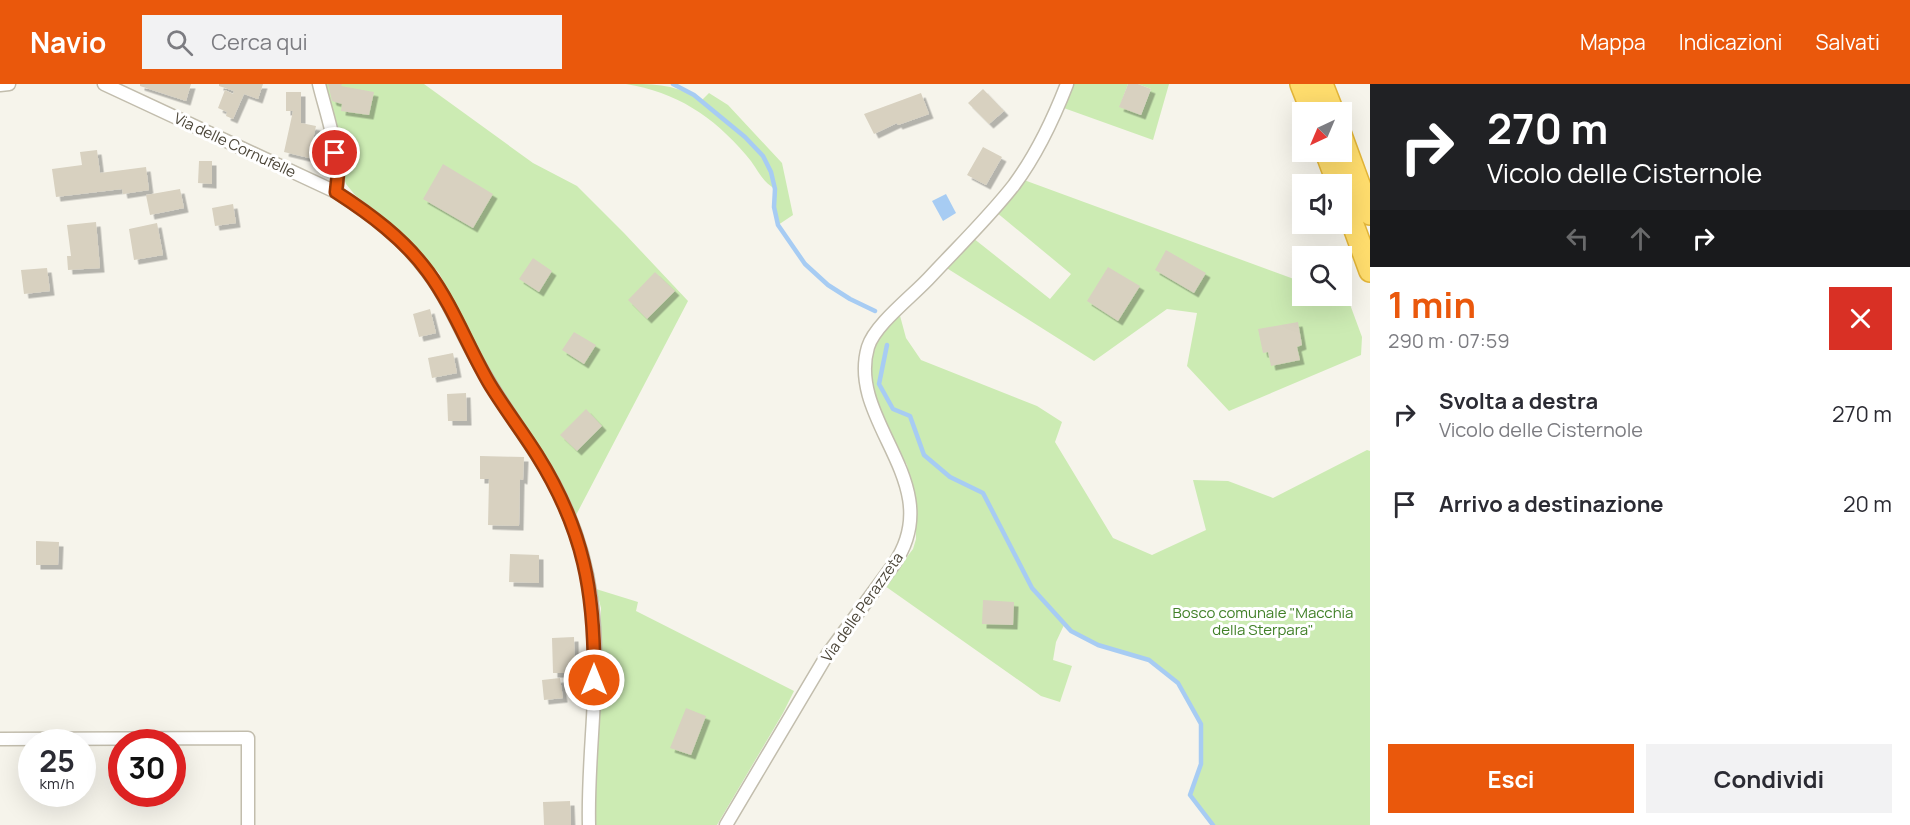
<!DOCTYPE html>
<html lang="it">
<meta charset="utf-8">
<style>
:root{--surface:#fff;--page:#f2f2f3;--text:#2b2b33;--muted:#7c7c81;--accent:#ea580c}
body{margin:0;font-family:Manrope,sans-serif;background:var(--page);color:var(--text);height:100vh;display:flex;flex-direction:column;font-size:22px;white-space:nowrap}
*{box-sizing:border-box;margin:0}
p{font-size:20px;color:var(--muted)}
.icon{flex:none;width:33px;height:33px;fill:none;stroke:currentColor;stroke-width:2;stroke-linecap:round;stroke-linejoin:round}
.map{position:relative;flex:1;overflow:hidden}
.drawer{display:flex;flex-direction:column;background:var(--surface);width:540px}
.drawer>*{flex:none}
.top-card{background:#202124;color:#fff;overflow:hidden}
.needle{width:39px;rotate:224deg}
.buttons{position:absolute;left:1292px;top:18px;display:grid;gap:12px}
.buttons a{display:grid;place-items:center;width:60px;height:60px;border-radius:0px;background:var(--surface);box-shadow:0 6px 24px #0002;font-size:30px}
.speed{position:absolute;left:18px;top:645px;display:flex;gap:12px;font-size:30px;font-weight:700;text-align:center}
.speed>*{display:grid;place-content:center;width:78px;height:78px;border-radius:50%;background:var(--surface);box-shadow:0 6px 24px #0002;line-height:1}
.speed small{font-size:15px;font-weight:400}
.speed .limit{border:9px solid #d22;background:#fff;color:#111}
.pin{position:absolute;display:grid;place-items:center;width:51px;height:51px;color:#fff;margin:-26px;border:3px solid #fff;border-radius:50%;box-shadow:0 2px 6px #0007}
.me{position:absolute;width:66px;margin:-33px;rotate:0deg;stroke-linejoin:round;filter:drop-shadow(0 0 4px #0008)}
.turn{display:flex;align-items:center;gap:21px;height:126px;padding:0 18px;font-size:27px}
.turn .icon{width:78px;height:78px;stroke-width:2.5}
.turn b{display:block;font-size:42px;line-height:51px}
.lanes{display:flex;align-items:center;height:57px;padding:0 18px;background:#0003;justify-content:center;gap:30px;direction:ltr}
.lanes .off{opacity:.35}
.round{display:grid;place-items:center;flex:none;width:63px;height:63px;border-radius:0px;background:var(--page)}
.head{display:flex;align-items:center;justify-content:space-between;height:102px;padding:0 18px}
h1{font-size:36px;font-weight:700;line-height:45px;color:var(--accent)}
.action{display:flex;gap:12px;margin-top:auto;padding:12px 18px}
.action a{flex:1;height:69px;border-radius:0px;background:var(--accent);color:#fff;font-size:24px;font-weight:700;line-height:69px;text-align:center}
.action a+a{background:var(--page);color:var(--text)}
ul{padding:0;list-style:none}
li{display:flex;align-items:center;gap:18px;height:90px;padding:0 18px}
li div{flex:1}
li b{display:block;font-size:22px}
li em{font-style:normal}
header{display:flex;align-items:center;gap:36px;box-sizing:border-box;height:84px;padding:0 30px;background:var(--accent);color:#fff}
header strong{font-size:28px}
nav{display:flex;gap:33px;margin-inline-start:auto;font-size:21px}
.search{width:420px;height:54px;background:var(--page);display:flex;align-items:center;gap:15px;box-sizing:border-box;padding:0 21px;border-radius:0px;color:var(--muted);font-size:22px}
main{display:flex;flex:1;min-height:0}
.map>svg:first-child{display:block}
.green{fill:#ccebb3}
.water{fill:#a7ccf3}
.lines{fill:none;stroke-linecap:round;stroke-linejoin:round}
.stream{stroke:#a7ccf3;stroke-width:4.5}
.building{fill:#d8d1c0;filter:url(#shadow)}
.street-casing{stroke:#c2bdad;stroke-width:15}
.highway-casing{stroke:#e3b539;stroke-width:24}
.street{stroke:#fff;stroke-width:12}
.highway{stroke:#ffdd6d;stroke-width:21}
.route-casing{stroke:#983908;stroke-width:15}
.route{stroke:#ea580c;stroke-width:10}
.labels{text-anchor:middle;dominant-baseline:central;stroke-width:6;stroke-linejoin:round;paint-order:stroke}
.street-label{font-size:15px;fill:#4b4538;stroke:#fff}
.park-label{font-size:15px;fill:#418028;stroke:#fff}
</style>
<header>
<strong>Navio</strong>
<div class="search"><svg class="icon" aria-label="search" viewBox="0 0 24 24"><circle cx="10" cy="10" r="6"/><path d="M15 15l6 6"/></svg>Cerca qui</div>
<nav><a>Mappa</a><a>Indicazioni</a><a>Salvati</a></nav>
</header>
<main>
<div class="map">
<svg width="1370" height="741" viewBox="0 0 1370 741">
<defs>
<filter id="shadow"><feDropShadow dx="4.5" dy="4.5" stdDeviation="0" flood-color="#0004"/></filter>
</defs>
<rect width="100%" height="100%" fill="#f6f4eb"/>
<path class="green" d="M320,0H424L533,79L577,102L624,149L688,217L575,433L568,411L547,375L516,335L498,306L439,189L387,136L355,111L346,100L338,78Z
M626,0C657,0 676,0 701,17L709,9L728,21L782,79L793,131L778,141L774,123L775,105C760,96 757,83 746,71C713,32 676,8 626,0Z
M1070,0H1128L1120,22L1141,31L1151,5L1138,0H1169L1153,56L1061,23Z
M1024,96L1302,198V212H1339L1348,215L1362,253L1361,271L1229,327L1187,282L1197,229L1167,225L1094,277L945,183L973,154L1050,215L1071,190L996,128Z
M899,228L906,254L921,276L1037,322L1062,338L1055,358L1113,454L1152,471L1206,446L1193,396L1228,397L1273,414L1367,366L1370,367V741H1213L1190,711L1201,680V640L1178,599L1149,576L1098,560L1071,547L1064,541L1056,558L1053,576L1072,582L1060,618L1041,612L885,502L913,465L916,455V430L907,381L883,338L870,297L875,254Z
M596,505L638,518L636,527L794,607L783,629L717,741H590L598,631L601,524Z"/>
<path class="water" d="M946,110L956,129L943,137L932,117Z"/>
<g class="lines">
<path class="stream" d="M673,0L694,11L745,53L763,72L771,88L775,105L774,123L778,141L805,180L828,201L850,215L875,227
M887,261L879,300L893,325L910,332L924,371L950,393L983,409L1032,504L1071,547L1098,561L1149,576L1178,599L1201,640V680L1190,711L1213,741"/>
</g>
<path class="building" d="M140,0H191L186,17L140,2Z
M219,0H263L258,15L244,10L233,35L226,32L227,28L218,24L225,6L233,10L234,7L219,2Z
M328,0H342L341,2L374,8L369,31L341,27L342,20L332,17Z
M1128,0H1138L1151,5L1141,31L1119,23Z
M983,5L1004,27L989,40L968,19Z
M286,8H301V39L316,42L309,74L284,68L293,27H286Z
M921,9L929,30L898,41L897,39L874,50L864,30Z
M983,63L1002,73L986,101L967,91Z
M97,66L100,89L146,83L149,106L123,110L122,105L56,113L52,85L82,81L80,68Z
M199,77H212V100L198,99Z
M443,80L493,110L473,144L423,115Z
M180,105L184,124L150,131L146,111Z
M233,120L236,139L215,142L212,124Z
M96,138L100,184L68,186L67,172H71L67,141Z
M157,139L163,171L134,176L129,145Z
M1166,166L1206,189L1194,209L1155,186Z
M533,174L552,187L539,208L519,195Z
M1108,183L1140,202L1118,237L1087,217Z
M47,184L50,207L24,210L21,186Z
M655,188L675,207L647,235L628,216Z
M430,225L436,249L419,253L413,230Z
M1298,238L1302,261L1297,263L1300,276L1271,282L1268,268L1263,269L1258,245Z
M574,248L596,261L584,280L562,266Z
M453,269L457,289L432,294L428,274Z
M466,309L467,337H448L447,310Z
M586,325L602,342L577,367L560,351Z
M480,372L524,373L523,396L520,395L519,442L488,441L489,395H480Z
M36,457L59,458L58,481H36Z
M510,470L539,471V499L509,498Z
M983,516L1014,518L1013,541L982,540Z
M574,553L575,589H553L552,554Z
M560,594L563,614L544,616L542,596Z
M686,624L706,632L691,671L670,664Z
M570,717L571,741H544L543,718Z"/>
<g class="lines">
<g class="street-casing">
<path id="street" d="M104,0L336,108C368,128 399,151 422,181C448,212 462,252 483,287C499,316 519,343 537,371C565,414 584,463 591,514C602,589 587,666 589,741
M319,0C327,33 343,75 336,108
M0,1L9,0
M0,655L248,654V741
M726,741L827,571L894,480C949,399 846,338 868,263C875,240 914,211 931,192C959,162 989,133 1014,101C1037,70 1053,36 1067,0"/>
</g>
<g class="highway-casing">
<path id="highway" d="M1301,0L1312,28
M1322,0L1333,28
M1341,51L1370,130
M1326,68L1338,100
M1341,108L1370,187"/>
</g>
<use href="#street" class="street"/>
<use href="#highway" class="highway"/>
</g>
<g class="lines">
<g class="route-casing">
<path id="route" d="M335,69L338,89L336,108C370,130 404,155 428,188C453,222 468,263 489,299C504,324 522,347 537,371C584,446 595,509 594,596"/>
</g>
<use href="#route" class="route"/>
</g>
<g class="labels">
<g class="street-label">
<text transform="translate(235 61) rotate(25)">Via delle Cornufelle</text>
<text transform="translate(862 523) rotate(-55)">Via delle Perazzeta</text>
</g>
<g class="park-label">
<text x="1263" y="528">Bosco comunale "Macchia<tspan x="1263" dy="17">della Sterpara"</tspan></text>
</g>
</g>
</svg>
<div class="buttons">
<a><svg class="needle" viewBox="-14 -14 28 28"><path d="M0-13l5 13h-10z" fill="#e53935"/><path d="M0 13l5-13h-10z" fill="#7c7c81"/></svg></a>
<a><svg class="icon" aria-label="sound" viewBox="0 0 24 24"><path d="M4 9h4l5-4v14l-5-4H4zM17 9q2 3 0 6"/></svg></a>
<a><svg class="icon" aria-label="search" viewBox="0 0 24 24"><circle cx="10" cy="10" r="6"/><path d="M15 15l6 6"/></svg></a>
</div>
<div class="speed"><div>25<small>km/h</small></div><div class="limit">30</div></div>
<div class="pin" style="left:335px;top:69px;background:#d93025"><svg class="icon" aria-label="arrive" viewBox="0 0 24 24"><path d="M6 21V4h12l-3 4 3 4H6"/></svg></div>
<svg class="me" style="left:594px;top:596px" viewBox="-20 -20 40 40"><circle r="17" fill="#ea580c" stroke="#fff" stroke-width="3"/><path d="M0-11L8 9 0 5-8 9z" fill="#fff"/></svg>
</div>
<section class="drawer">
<div class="top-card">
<div class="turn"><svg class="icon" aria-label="right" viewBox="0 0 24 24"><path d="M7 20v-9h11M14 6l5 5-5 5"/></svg><div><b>270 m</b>Vicolo delle Cisternole</div></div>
<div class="lanes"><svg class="icon off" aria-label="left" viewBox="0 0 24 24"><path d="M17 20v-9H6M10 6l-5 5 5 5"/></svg><svg class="icon off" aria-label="ahead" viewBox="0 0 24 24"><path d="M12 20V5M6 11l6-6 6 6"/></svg><svg class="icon" aria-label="right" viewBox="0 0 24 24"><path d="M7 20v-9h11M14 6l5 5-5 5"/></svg></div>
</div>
<div class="head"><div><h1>1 min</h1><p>290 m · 07:59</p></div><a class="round" style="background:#d93025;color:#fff"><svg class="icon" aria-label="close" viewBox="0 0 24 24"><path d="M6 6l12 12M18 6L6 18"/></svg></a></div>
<ul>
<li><svg class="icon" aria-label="right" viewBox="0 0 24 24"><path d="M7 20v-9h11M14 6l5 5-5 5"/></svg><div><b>Svolta a destra</b><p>Vicolo delle Cisternole</p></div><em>270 m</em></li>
<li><svg class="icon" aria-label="arrive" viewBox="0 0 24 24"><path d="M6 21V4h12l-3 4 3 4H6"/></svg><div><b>Arrivo a destinazione</b></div><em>20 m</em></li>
</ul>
<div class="action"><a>Esci</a><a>Condividi</a></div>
</section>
</main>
